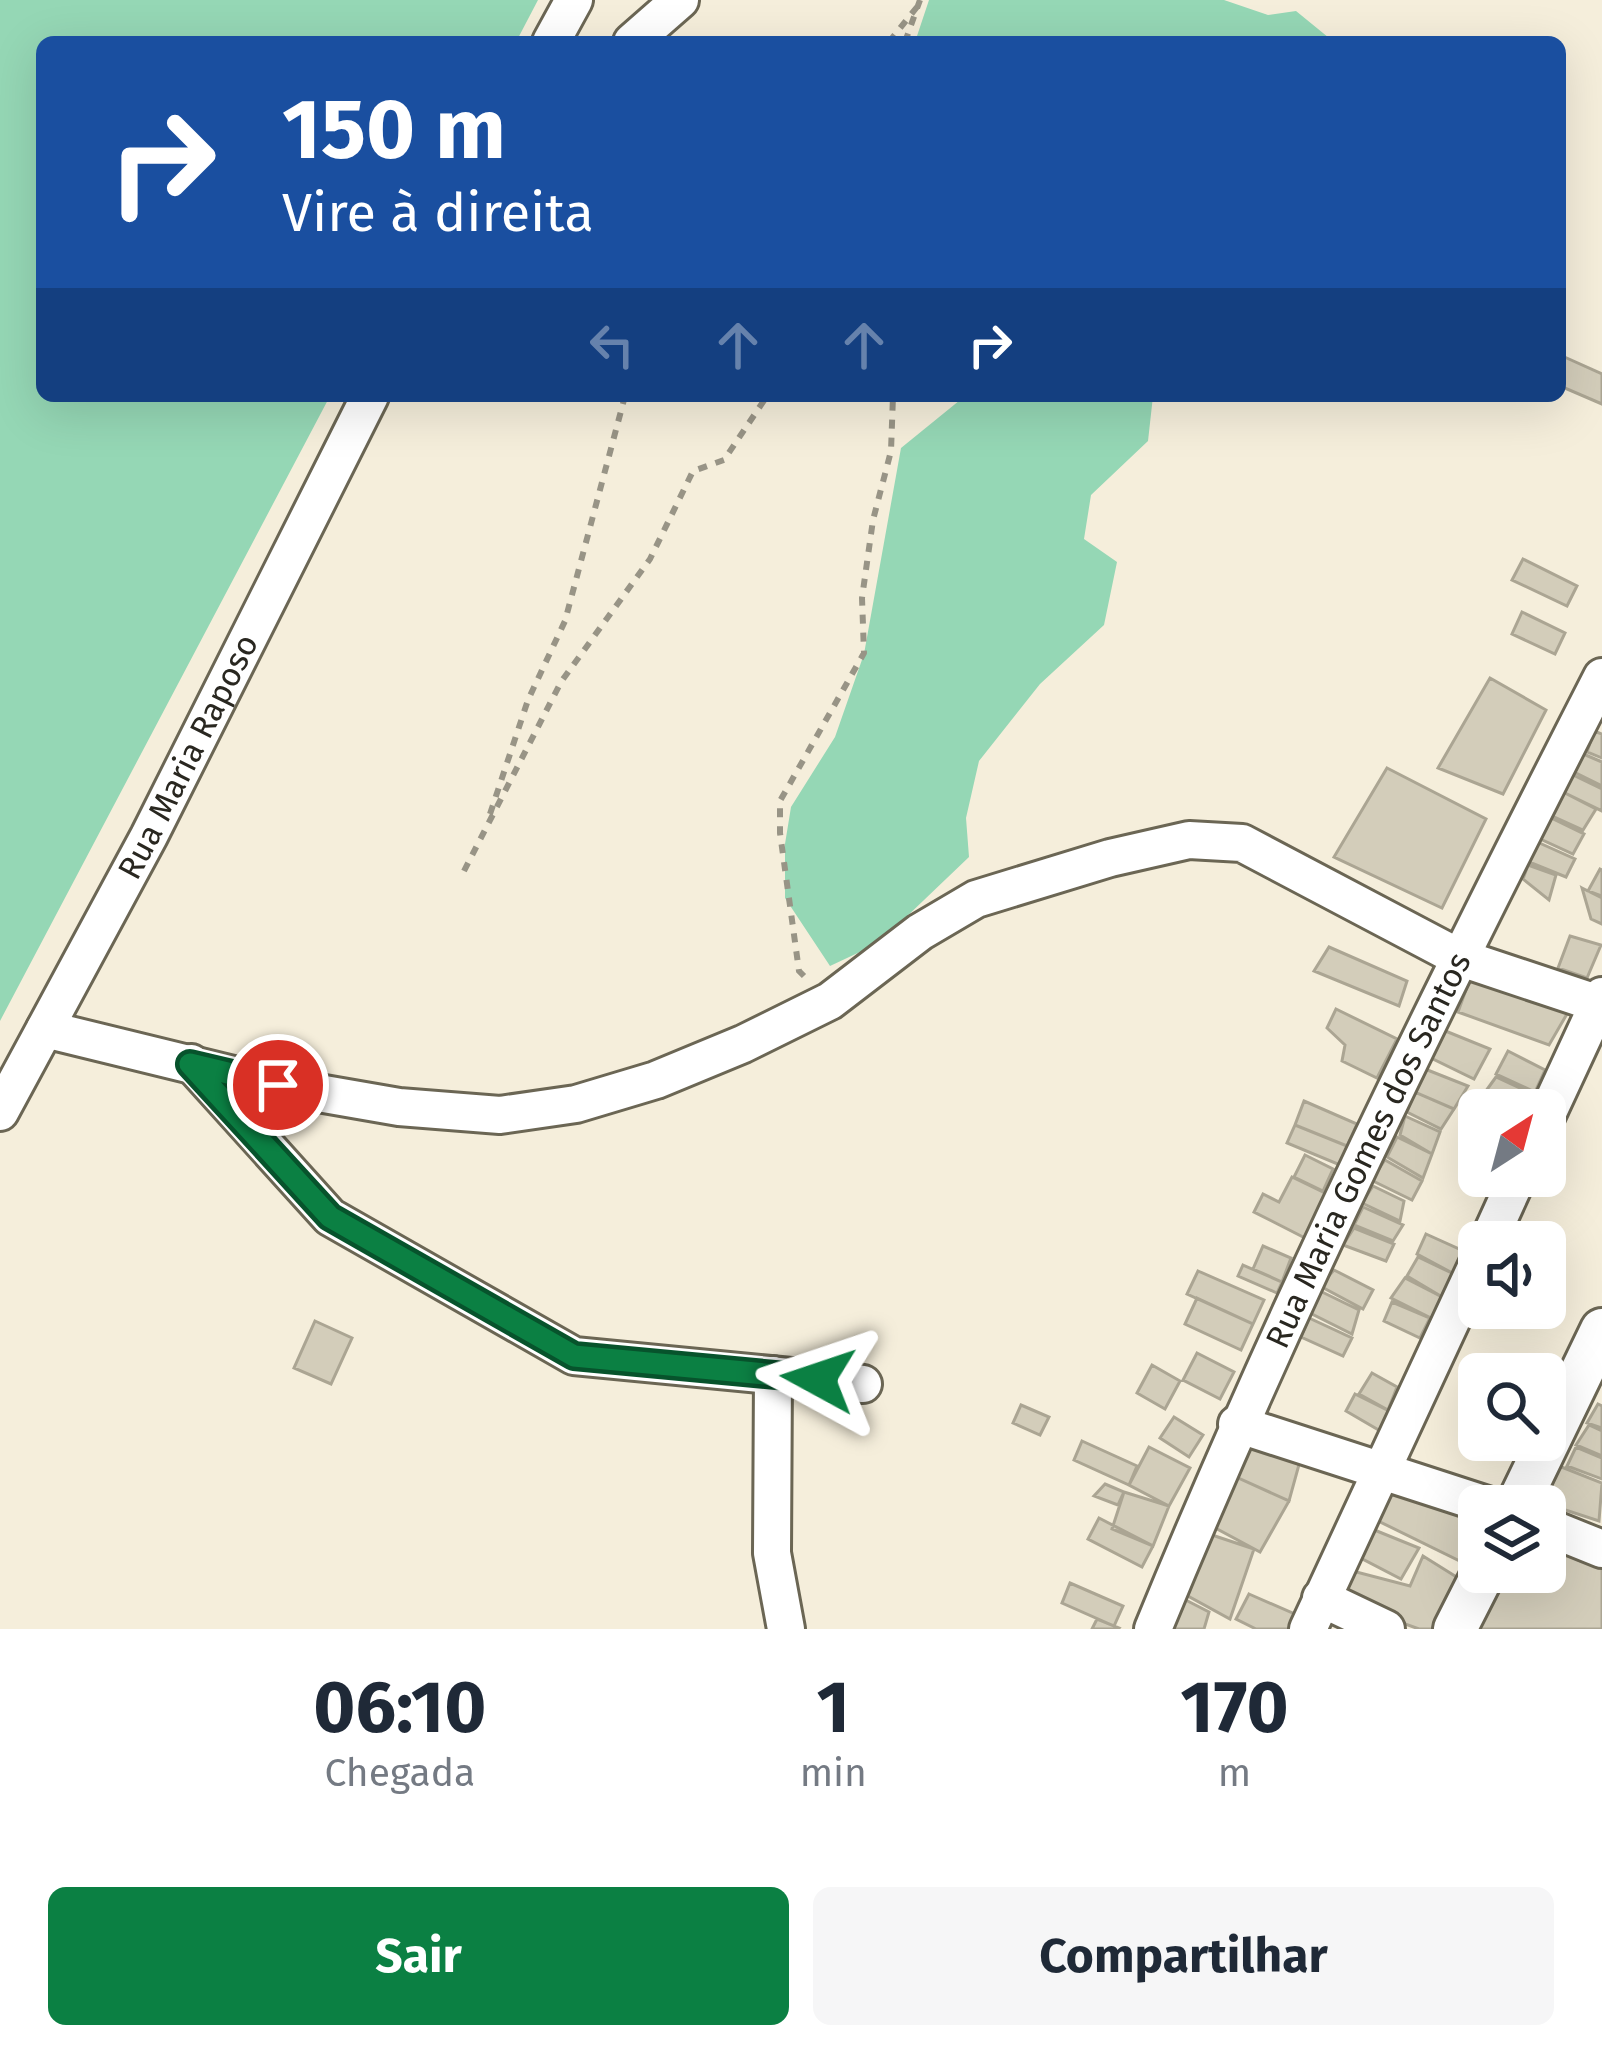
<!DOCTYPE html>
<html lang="pt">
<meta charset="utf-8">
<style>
:root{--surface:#fff;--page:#f6f6f7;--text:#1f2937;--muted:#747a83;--accent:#0b8043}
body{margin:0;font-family:"Fira Sans",sans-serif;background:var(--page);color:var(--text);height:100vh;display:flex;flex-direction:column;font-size:45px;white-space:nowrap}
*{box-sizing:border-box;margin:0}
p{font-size:39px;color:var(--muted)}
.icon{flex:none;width:66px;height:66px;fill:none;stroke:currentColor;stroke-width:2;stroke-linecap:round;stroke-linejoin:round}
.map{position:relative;height:1629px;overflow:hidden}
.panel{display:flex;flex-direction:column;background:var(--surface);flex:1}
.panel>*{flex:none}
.hud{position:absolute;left:36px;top:36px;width:1530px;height:366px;border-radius:18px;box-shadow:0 12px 48px #0002;background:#1a4fa0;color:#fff;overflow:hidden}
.needle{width:78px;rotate:36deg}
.tools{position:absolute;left:1458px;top:1089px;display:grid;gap:24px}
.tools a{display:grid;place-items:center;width:108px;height:108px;border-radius:18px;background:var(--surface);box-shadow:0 12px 48px #0002;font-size:60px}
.pin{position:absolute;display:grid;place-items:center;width:102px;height:102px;color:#fff;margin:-51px;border:6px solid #fff;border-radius:50%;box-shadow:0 3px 12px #0007}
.me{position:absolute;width:132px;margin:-66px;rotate:275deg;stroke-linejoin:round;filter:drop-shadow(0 0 9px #0008)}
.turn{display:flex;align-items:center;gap:42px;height:252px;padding:0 48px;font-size:54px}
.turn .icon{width:156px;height:156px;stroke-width:2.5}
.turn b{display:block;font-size:84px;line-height:102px}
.lanes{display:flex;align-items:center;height:114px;padding:0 48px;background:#0003;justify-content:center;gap:60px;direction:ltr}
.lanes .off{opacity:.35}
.eta{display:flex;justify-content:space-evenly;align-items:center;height:204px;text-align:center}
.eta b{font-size:72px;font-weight:700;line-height:84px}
.cta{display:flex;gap:24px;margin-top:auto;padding:24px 48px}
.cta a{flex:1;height:138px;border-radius:18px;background:var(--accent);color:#fff;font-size:48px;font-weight:700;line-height:138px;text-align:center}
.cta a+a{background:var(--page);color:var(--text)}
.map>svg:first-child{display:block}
.green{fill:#95d7b5}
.building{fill:#d3cdba;stroke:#aba593;stroke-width:3}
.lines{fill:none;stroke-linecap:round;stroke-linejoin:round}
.minor-casing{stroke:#6b6654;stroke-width:42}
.tertiary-casing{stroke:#6b6654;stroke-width:48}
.path{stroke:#989486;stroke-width:6;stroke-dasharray:9 9;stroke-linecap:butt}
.minor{stroke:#fff;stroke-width:36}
.tertiary{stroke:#fff;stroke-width:42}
.route-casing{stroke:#07532c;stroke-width:30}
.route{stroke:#0b8043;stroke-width:21}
.labels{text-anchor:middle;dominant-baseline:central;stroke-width:10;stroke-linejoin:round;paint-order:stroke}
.street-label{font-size:33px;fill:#292720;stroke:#fff}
</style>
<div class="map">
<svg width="1602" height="1629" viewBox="0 0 1602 1629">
<rect width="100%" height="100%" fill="#f5eedb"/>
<path class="green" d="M0,0H538L516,42H42V396H330L0,1021Z
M929,0H1224L1268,15L1296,11L1334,42H915Z
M965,396H1153L1148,441L1091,495L1084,539L1117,562L1104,625L1040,684L979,761L966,818L969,857L879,943L830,966L785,898V844L791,807L835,737L864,654L901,448Z"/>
<path class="building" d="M1560,355L1602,374V404L1560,386Z
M1523,559L1577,586L1567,606L1512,580Z
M1522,612L1565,633L1555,654L1512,634Z
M1490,678L1546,710L1503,794L1438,768Z
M1594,731L1602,734V758L1587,752Z
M1581,753L1602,762V786L1574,772Z
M1387,768L1486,819L1442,908L1334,857Z
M1571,774L1602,789V811L1563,792Z
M1563,792L1596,809L1583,830L1550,815Z
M1545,815L1584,834L1573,854L1536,837Z
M1535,841L1575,859L1566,877L1529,862Z
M1528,865L1556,875L1549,900L1523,879Z
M1600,869L1602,870V896L1588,891Z
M1582,888L1602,898V924L1591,919Z
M1570,936L1601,945L1587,978L1558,968Z
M1329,947L1407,981L1399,1006L1314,971Z
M1472,973L1571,1007L1549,1045L1458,1012Z
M1336,1009L1397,1039L1377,1078L1342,1061L1345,1045L1327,1028Z
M1443,1030L1490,1049L1474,1079L1431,1058Z
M1508,1051L1545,1070L1535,1092L1496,1074Z
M1425,1069L1468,1086L1454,1109L1415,1092Z
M1496,1077L1537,1096L1529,1110H1513L1483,1095Z
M1415,1092L1454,1109L1441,1129L1407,1112Z
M1487,1098L1512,1110H1480Z
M1304,1101L1357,1124L1347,1146L1295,1125Z
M1405,1116L1440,1132L1432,1154L1400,1135Z
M1473,1120L1479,1123V1149L1463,1142Z
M1295,1125L1347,1146L1340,1165L1287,1143Z
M1397,1137L1432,1154L1423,1178L1387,1157Z
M1470,1148L1479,1152V1176H1502L1497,1188L1461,1167Z
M1305,1155L1333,1169L1323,1191L1294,1177Z
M1385,1160L1422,1181L1412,1200L1371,1180Z
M1292,1177L1329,1195L1307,1239L1254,1212L1263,1194L1279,1202Z
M1373,1186L1404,1201L1400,1221L1362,1203Z
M1363,1207L1403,1225L1393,1241L1354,1225Z
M1354,1228L1394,1244L1386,1261L1343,1245Z
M1426,1234L1470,1254L1456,1275L1417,1254Z
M1263,1246L1291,1258L1282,1282L1253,1269Z
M1418,1257L1456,1275L1444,1298L1407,1276Z
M1243,1265L1282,1282L1277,1293L1238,1276Z
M1334,1270L1373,1290L1363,1309L1320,1286Z
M1198,1271L1264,1300L1253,1324L1187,1294Z
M1405,1278L1444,1298L1435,1320L1391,1298Z
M1320,1291L1359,1310L1352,1334L1306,1311Z
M1197,1298L1253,1324L1241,1350L1185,1324Z
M1392,1302L1430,1318L1420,1338L1384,1321Z
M1309,1318L1352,1338L1343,1356L1301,1337Z
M315,1321L352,1338L331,1384L294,1368Z
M1197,1353L1234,1372L1220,1399L1183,1380Z
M1152,1365L1180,1381L1165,1409L1137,1393Z
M1372,1373L1397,1387L1388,1410L1359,1394Z
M1355,1394L1397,1415L1389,1436L1346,1411Z
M1598,1404L1602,1406V1428L1587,1423Z
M1021,1405L1049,1417L1040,1435L1013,1423Z
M1174,1417L1203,1435L1189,1457L1160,1438Z
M1589,1425L1602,1431V1456L1576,1445Z
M1082,1441L1137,1466L1129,1485L1074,1460Z
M1248,1444L1300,1461L1289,1501L1234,1476Z
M1149,1447L1190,1468L1169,1506L1129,1485Z
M1576,1447L1602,1458V1479L1567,1466Z
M1559,1466L1602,1483L1599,1521L1544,1503Z
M1234,1476L1289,1501L1260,1552L1206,1523Z
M1105,1484L1124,1492L1118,1505L1094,1496Z
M1381,1491L1479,1518V1548L1468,1565L1370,1517Z
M1124,1492L1169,1506L1153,1546L1112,1529Z
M1099,1518L1153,1546L1142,1567L1088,1539Z
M1367,1527L1419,1548L1401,1579L1353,1554Z
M1200,1531L1254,1549L1230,1619L1177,1590Z
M1545,1544L1602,1568V1629H1472L1500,1572H1545Z
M1423,1556L1463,1581L1438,1629H1419L1330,1597L1345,1569L1410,1586Z
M1070,1583L1123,1606L1114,1626L1062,1603Z
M1174,1594L1209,1612L1204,1629H1161Z
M1249,1594L1297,1615L1289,1629H1256L1236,1619Z
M1097,1619L1119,1628L1118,1629H1092Z"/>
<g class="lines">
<g class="minor-casing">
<g id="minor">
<path d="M551,42L574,0"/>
<path d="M632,42L680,0"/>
<path d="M45,1029L278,1086L399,1107L500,1115L576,1104L656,1080L743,1044L830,1001L920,932L976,899L1110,858L1189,840L1242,843L1458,957L1602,1005"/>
<path d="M191,1063L330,1217L574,1356L863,1384"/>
<path id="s1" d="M0,1112L149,836L370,396"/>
<path d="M1545,1119L1602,996"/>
<path d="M1488,1242L1518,1176"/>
<path d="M773,1375L772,1553L786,1629"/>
<path d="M1237,1424L1490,1506"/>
<path d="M1545,1526L1602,1549"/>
<path d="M1321,1598L1386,1629"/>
<path id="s2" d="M1153,1629C1286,1305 1442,989 1602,677"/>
<path d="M1308,1629L1479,1261"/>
</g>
</g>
<g class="tertiary-casing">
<path id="tertiary" d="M1517,1506L1602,1330
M1455,1629L1484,1572"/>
</g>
<path class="path" d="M889,42L917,7
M905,42L920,0
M490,814L528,700L565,621L625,396
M464,871L561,682L650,559L693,471L724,460L767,396
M804,976L799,971L780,833V801L864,653L862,598L873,520L891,451L893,396"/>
<use href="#minor" class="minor"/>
<use href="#tertiary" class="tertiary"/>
</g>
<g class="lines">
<g class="route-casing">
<path id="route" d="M278,1085L190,1064L330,1217L574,1356L818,1379"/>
</g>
<use href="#route" class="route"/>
</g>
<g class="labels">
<g class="street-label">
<text stroke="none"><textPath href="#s1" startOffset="402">Rua Maria Raposo</textPath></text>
<text stroke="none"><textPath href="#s2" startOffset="525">Rua Maria Gomes dos Santos</textPath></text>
</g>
</g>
</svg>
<div class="tools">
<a><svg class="needle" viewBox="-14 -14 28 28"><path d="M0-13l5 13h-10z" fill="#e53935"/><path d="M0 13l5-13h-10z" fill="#747a83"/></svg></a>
<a><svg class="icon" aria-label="sound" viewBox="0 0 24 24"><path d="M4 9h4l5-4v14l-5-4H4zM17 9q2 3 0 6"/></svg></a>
<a><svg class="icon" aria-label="search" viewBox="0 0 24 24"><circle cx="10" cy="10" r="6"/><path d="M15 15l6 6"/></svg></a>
<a><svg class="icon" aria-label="layers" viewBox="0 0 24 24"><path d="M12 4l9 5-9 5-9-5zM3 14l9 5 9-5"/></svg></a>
</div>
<div class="pin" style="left:278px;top:1085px;background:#d93025"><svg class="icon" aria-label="arrive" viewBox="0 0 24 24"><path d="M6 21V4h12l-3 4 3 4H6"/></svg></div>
<svg class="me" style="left:818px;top:1379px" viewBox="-20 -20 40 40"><path d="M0-17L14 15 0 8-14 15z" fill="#0b8043" stroke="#fff" stroke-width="4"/></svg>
<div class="hud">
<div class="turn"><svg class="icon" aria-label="right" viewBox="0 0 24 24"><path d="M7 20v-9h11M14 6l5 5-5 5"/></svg><div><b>150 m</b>Vire à direita</div></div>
<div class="lanes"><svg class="icon off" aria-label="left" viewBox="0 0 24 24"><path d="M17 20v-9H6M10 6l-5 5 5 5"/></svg><svg class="icon off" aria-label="ahead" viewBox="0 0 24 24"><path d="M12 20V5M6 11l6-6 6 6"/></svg><svg class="icon off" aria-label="ahead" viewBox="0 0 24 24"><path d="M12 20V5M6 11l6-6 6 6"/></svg><svg class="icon" aria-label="right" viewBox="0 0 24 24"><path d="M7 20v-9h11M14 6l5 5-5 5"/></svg></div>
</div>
</div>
<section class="panel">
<div class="eta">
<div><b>06:10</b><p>Chegada</p></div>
<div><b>1</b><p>min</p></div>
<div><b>170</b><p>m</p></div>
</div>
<div class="cta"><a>Sair</a><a>Compartilhar</a></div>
</section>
